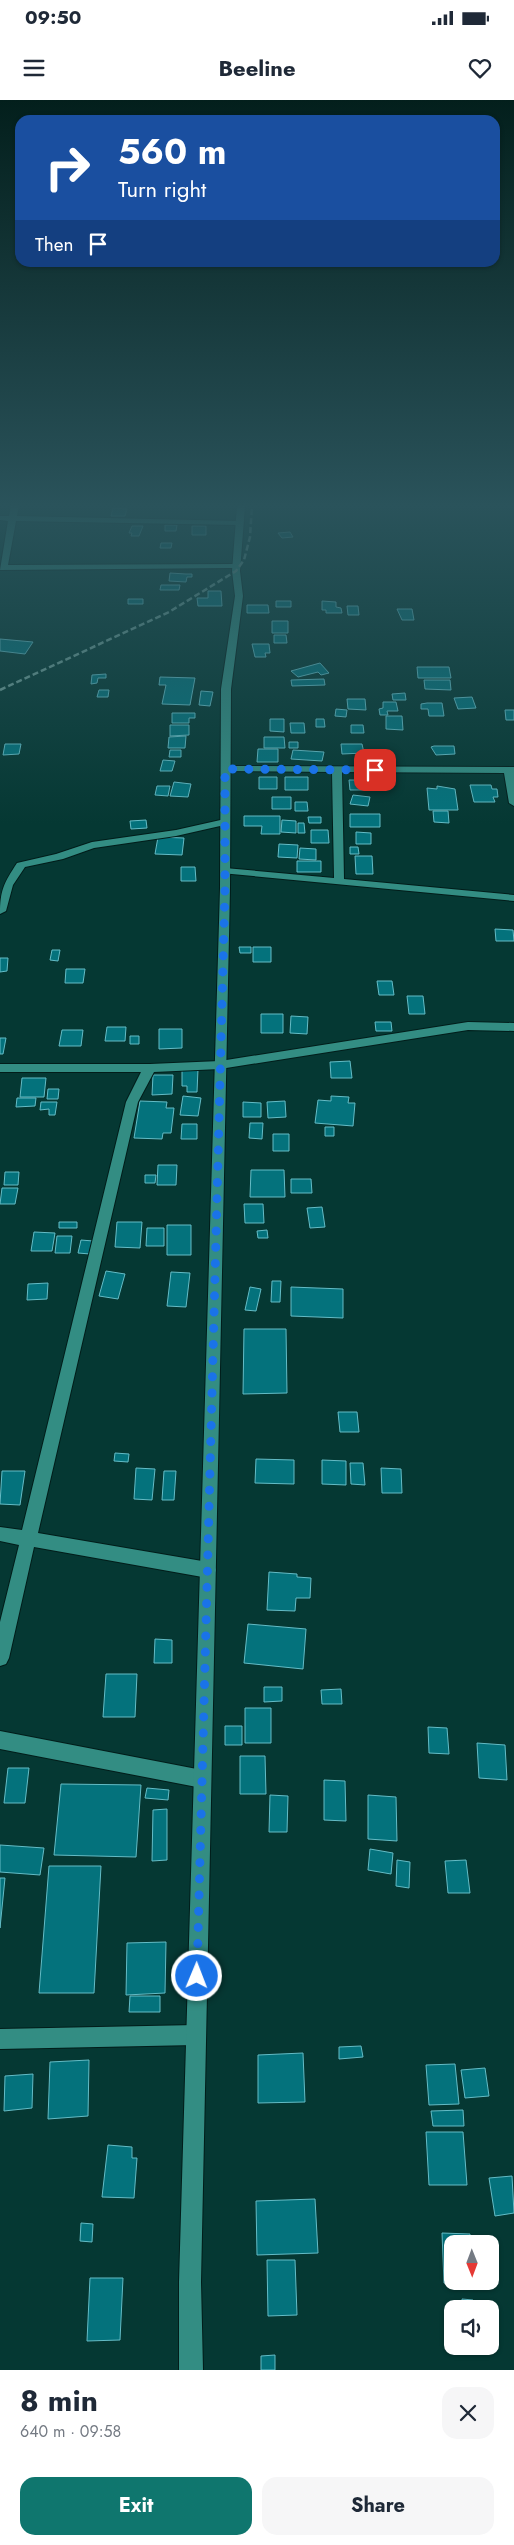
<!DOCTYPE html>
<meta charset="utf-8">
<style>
:root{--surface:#fff;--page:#f6f6f7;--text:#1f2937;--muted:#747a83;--accent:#0f766e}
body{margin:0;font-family:Jost,sans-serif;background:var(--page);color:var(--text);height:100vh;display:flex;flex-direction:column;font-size:19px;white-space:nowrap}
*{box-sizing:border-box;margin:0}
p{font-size:16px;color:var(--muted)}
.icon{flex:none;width:28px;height:28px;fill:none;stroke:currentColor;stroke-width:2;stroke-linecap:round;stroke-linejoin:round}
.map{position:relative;height:2270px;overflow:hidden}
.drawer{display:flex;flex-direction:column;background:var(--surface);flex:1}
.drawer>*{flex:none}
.banner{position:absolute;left:15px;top:15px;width:485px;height:152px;border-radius:15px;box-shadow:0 1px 4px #0004;background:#1a4fa0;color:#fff;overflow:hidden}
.needle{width:32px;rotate:179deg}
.fabs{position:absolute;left:444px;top:2135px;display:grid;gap:10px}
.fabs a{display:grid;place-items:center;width:55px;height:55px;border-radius:10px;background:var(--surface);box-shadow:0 1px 4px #0004;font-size:25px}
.pin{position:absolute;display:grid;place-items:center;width:42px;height:42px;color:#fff;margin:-21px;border-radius:10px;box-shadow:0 2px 8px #0006}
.me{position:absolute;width:55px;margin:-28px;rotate:1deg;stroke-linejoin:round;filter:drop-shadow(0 0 4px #0008)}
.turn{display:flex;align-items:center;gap:18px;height:105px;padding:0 20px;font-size:22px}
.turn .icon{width:65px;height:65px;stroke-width:2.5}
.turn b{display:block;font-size:35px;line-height:42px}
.then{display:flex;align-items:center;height:48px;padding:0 20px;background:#0003;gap:10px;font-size:19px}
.round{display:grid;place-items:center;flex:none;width:52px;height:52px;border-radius:15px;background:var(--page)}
.headline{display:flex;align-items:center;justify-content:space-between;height:85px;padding:0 20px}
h1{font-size:30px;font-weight:700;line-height:38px}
.cta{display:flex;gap:10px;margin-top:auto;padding:10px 20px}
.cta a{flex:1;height:58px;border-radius:15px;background:var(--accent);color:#fff;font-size:20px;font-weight:700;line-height:58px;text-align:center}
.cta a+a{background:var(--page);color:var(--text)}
.status{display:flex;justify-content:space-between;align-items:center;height:35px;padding:0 25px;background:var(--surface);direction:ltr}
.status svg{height:14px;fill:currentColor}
header{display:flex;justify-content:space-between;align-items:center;height:65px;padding:0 20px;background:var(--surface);font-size:22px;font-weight:700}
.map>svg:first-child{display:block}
.building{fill:#04727c;stroke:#64bcc6}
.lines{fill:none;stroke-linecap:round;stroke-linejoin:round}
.minor-casing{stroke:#021d1a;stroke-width:2}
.secondary-casing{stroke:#021d1a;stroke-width:2}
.minor{fill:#338d83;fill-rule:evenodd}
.secondary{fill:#338d83;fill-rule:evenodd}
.rail{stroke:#72a09a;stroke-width:2.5;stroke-dasharray:6 3;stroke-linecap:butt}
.route{stroke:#1a73e8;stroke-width:9;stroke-dasharray:0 16.2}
</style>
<div class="status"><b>09:50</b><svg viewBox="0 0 49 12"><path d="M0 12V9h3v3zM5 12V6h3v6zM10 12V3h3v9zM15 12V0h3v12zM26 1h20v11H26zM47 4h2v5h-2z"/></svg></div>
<header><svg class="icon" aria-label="menu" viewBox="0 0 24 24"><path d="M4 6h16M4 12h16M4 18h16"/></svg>Beeline<svg class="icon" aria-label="heart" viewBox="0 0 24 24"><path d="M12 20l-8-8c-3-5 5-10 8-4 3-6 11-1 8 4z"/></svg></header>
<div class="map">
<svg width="514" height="2270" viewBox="0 0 514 2270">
<rect width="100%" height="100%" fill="#053833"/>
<path class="building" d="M113,408L127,409L125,416H111Z
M165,425H177L176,431H165Z
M132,426H143L139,436H131L132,433H129Z
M192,426H206V435H192Z
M290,432L293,437L282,438L278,433Z
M161,443H172L171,448H160Z
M170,473L186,474H192V477H187L186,482L169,481Z
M161,485H180L179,490H160Z
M208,491H221L222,506H198L197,498H208Z
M128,499H143V504H128Z
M276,501H291V507H276Z
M322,501L336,502V507L341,508L342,513H326V510H322Z
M247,505H268L269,513H247Z
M347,506H358L359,515H348Z
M397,509H412L414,520H402Z
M272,521H288V533H272Z
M274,535H286L287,543H274Z
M0,539L33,542L25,554L0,551Z
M252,544H269L270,553H265L266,557H255Z
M320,563L329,573L321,575L318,572L298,577L291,571Z
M417,567H449L451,578H418Z
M106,574V578H98L97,583L91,584L92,575Z
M160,577L195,578L190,605L162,604L166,585H159Z
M324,579L325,585L292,586L291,580Z
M424,580H450L451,590L425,589Z
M99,590H109L108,597H97Z
M201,591L213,592L210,606L199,605Z
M405,593L406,600H393L392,594Z
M472,597L476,608L458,609L454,598Z
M347,599H365L366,610L348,609Z
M383,602H396L398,611H387L388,615H380L379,609L383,608Z
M427,603H442L444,616H429L428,609H421V604Z
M336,609L347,610L346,617L335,616Z
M505,610H514V620H506Z
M172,613H195V618H189V623H172Z
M386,616H402L403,630L386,629Z
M270,619H284V632L270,631Z
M316,619H324L325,627H316Z
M290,623H304L305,633H291Z
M170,625H189V635L170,636Z
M351,625H363L364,633H351Z
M186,636L185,648H168L169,637Z
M264,637H284L285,648H264Z
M289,642H298V648H289Z
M5,644H21L19,654L3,655Z
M341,644H362L364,653L342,654Z
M434,646H454L455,654L436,655L431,647Z
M258,649H278V662H257Z
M170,650H181V657H169Z
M293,650L324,652L322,661L291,659Z
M163,660L175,661L172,671H160Z
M259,677H277V689H259Z
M285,677H308V690H285Z
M349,680H368L369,690H350Z
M174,682L191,684L188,697L170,696Z
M470,685H491L492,689H497L498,697H493L495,702H474Z
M157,686H170L168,696L155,695Z
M437,686L455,689L458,710H429L427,688L437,689Z
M353,695L370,697L368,706L350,704Z
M272,697H291V709H272Z
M295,702H307L308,711H295Z
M433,711H448L449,723L434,722Z
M350,714H380V727H350Z
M244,716H280V734H261L262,726H244Z
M308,717H321V723H309Z
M146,720L147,728L131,729L130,721Z
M282,720L296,721V733L281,732Z
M298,723H304L305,733H298Z
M311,730H328L329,743H311Z
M356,732L371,733V744H356Z
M158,737L184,738L182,755L155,754Z
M279,744L298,745L297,758L278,757Z
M350,747H358L359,754H350Z
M300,748L316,749V760L299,759Z
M355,756H372L373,774H356Z
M297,761H321V772H297Z
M181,767H195L196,781H181Z
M495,829L513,830L514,841H496Z
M239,847H251V853H240Z
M253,847H271V862H253Z
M52,850H60L58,861L50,860Z
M0,858H8L7,871L0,872Z
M66,869H85L83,883H65Z
M377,881H392L394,895H379Z
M407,896H423L425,914H409Z
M261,914H283V933H261Z
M291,916L308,917L307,934L290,933Z
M375,922H391L392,931H376Z
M107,927H126L125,941H105Z
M159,929H182V948L159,949Z
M62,930H83L81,946H59Z
M130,936H139V944H130Z
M0,938H6L3,954H0Z
M350,961L352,978H331L330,962Z
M198,969L197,992H187V986H182V970Z
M153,975H173L172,994L152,995Z
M22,978H46L44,997H20Z
M48,989H59L58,999H47Z
M183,996L201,998L198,1016L180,1015Z
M331,996L349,997L348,1003H355L353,1026L315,1023L318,1000L331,1001Z
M17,998H36L35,1006L16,1007Z
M140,1001L167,1002L166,1008H174L171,1033H163L162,1039L134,1038Z
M285,1001L286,1017L268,1018L267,1002Z
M41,1002H57L55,1015H49V1009L40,1010Z
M243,1002L261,1003V1017H243Z
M250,1023H263L262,1039L249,1038Z
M182,1024H197V1039H181Z
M325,1027H334V1036H325Z
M273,1034H289V1051H273Z
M158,1065H177L176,1085H157Z
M251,1070H284L285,1097H250Z
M5,1072H19L18,1085H4Z
M145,1075H156L155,1083H145Z
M291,1079H311L312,1093H291Z
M2,1088H18L15,1104H0Z
M244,1104H263L264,1123H245Z
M322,1107L325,1127L310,1128L307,1108Z
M59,1122H77V1128H59Z
M117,1122H142L140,1148L115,1147Z
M167,1125H191V1155H167Z
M147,1128H164V1146H146Z
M267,1130L268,1138H258L257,1131Z
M34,1132L55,1133L52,1151H31Z
M57,1136H72L70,1153H55Z
M81,1140L93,1141L90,1154L78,1153Z
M106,1171L125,1174L118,1199L99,1196Z
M171,1172L190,1173L186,1207L167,1206Z
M272,1181H281L280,1202H271Z
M48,1183L47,1199L27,1200L28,1184Z
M250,1187L261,1189L256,1211L245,1210Z
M291,1187L343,1189V1218L291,1216Z
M244,1229H286L287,1293L243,1294Z
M338,1312H357L359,1332H340Z
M115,1353L129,1354L128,1362L114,1361Z
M256,1359L294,1360V1384L255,1383Z
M322,1360L346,1361V1385L322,1384Z
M350,1363H363L365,1385L351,1384Z
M136,1368L155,1369L152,1400L134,1399Z
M381,1368L401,1369L402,1393H382Z
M2,1371H25L20,1405L0,1404Z
M164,1371H176L174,1400H162Z
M269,1472L297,1474V1477L311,1478L310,1498H296L295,1511L267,1510Z
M248,1524L306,1529L303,1569L244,1563Z
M155,1539L172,1540V1563H154Z
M106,1574H137L135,1617H103Z
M264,1587H282V1601L264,1602Z
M341,1589L342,1604H322L321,1590Z
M245,1608H271V1643H245Z
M225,1626H242V1645H225Z
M428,1627L447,1628L449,1654L429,1653Z
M477,1643L505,1645L507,1680L479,1678Z
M240,1656H265L266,1694H240Z
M8,1668H29L25,1703H4Z
M324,1680L345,1681L346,1721L324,1720Z
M61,1684L141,1685L136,1757L54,1755Z
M147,1688L169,1690L168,1700L145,1698Z
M270,1695L288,1696L287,1732H269Z
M368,1695L396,1697L397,1741L368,1739Z
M167,1709V1760L152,1761L153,1710Z
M0,1745L44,1748L40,1775L0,1772Z
M370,1749L393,1753L391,1774L368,1770Z
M397,1760L410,1762L409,1788L396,1786Z
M466,1760L470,1793H448L445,1761Z
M49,1766H101L94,1893H39Z
M0,1778H5L0,1828Z
M166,1842L165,1893L126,1895L127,1843Z
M130,1896H160V1912H129Z
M361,1946L363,1957L339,1959V1947Z
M303,1953L305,2002L258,2003V1955Z
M89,1960L88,2016L48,2019L50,1962Z
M455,1964L459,2004L429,2005L426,1965Z
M485,1968L489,1996L465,1998L461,1970Z
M33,1974L32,2008L4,2011L5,1976Z
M463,2010L464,2026H433L431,2011Z
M426,2032H463L467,2085H429Z
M108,2045L132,2047V2058H137L134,2098L102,2097Z
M512,2076L514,2113L495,2116L489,2078Z
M315,2099L318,2153L257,2155L256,2101Z
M81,2123L93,2124L92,2142L80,2141Z
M442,2133L470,2134V2144H452V2181H473V2184L444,2183Z
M267,2160H295L297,2215L268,2216Z
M90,2178H123L120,2240L87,2241Z
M462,2199L473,2200V2209H463Z
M275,2255V2270H261V2256Z"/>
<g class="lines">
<g class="minor-casing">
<path id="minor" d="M11,406H19L17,416L240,421L244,423L240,425L16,421L8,465L236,464L240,466L236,468L0,470L8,421L0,420V416H9Z
M225,666L514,667V706L509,703L504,673L342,672L344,779L514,795V801L221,773L220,771L225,768L334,778L332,672L221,671V667Z
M225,719L230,722L229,724L176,736L94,748L63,759L25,767L13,785L6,811L0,814C0,790 4,783 17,763L56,754L92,742L176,730Z
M468,922L514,923V931L468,930L220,969L154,972L138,1002L38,1433L208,1462L214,1465L216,1470L214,1475L208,1478L34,1447L9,1558L6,1564L0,1566V1522L19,1445L0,1441V1427L22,1430L126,1002L141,972H0V964H150L220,961Z
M0,1631L202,1670L208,1673L211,1679L208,1685L202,1688L0,1649Z
M196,1925L203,1928L206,1935L203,1942L196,1945L0,1949V1929Z"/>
</g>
<g class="secondary-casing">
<path id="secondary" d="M237,406H245L240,471L243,496L231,589L230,788L201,2182L203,2270H179V2182L220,788L221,589L235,496L232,471Z"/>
</g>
<use href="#minor" class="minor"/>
<use href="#secondary" class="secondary"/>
<path class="rail" d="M0,590L169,512L236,471L244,460L250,437L252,406"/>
</g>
<linearGradient id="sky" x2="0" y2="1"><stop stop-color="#031f1c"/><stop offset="0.56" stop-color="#2a535b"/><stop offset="1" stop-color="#2a535b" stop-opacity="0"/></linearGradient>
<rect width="514" height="724" fill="url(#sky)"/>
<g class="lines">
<path class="route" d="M197,1876L225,788V669L375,670"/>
</g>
</svg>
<div class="fabs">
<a><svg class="needle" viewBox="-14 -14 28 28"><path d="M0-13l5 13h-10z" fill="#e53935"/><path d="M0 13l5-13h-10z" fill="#747a83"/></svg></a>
<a><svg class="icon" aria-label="sound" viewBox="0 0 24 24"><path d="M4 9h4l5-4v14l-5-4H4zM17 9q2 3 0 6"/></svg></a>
</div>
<div class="pin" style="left:375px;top:670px;background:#d93025"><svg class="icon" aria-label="arrive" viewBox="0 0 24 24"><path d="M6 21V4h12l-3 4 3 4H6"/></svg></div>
<svg class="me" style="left:197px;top:1876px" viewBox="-20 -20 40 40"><circle r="17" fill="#1a73e8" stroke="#fff" stroke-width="3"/><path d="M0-11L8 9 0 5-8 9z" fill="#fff"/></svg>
<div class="banner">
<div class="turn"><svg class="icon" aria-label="right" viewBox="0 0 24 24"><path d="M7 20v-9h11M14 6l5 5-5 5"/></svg><div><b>560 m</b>Turn right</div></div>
<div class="then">Then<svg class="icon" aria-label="arrive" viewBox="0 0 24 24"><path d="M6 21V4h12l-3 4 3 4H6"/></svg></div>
</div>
</div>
<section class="drawer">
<div class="headline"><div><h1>8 min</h1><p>640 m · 09:58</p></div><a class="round"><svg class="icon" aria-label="close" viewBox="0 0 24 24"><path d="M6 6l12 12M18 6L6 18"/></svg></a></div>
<div class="cta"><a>Exit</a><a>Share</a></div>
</section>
